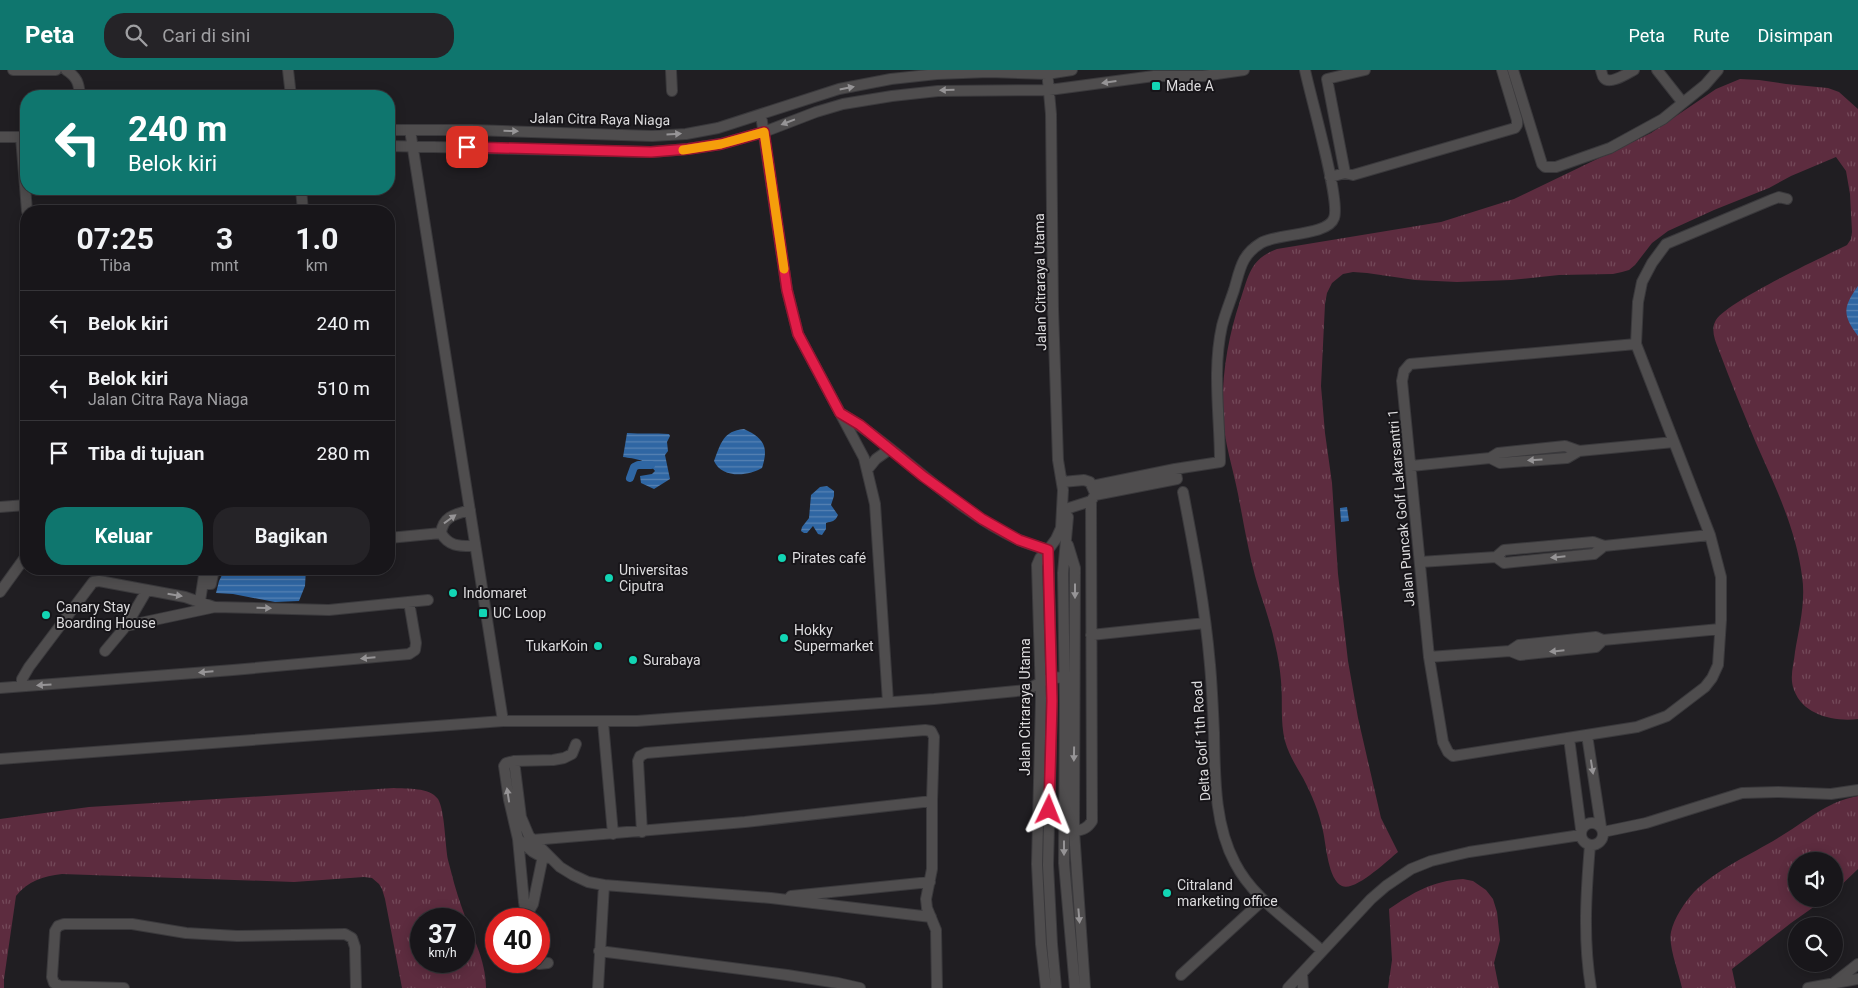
<!DOCTYPE html>
<html lang="id">
<meta charset="utf-8">
<style>
:root{--surface:#18161a;--page:#252327;--text:#f1f3f6;--muted:#9f9fa2;--line:#363539;--accent:#0f766e}
body{margin:0;font-family:Roboto,sans-serif;background:var(--page);color:var(--text);height:100vh;display:flex;flex-direction:column;font-size:19px;white-space:nowrap}
*{box-sizing:border-box;margin:0}
p{font-size:16px;color:var(--muted)}
.icon{flex:none;width:28px;height:28px;fill:none;stroke:currentColor;stroke-width:2;stroke-linecap:round;stroke-linejoin:round}
.map{position:relative;flex:1;overflow:hidden}
.sheet{position:absolute;left:20px;top:135px;width:375px;height:370px;display:flex;flex-direction:column;background:var(--surface);border-radius:20px;box-shadow:0 2px 12px #0003,0 0 0 1px var(--line)}
.sheet>*{flex:none}
.guide{position:absolute;left:20px;top:20px;width:375px;height:105px;border-radius:20px;box-shadow:0 2px 12px #0003,0 0 0 1px var(--line);background:#0f766e;color:#fff;overflow:hidden}
.fabs{position:absolute;left:1788px;top:782px;display:grid;gap:10px}
.fabs a{display:grid;place-items:center;width:55px;height:55px;border-radius:50%;background:var(--surface);box-shadow:0 2px 12px #0003,0 0 0 1px var(--line);font-size:25px}
.speed{position:absolute;left:410px;top:838px;display:flex;gap:10px;font-size:25px;font-weight:700;text-align:center}
.speed>*{display:grid;place-content:center;width:65px;height:65px;border-radius:50%;background:var(--surface);box-shadow:0 2px 12px #0003,0 0 0 1px var(--line);line-height:1}
.speed small{font-size:12px;font-weight:400}
.speed .limit{border:8px solid #d22;background:#fff;color:#111}
.pin{position:absolute;display:grid;place-items:center;width:42px;height:42px;color:#fff;margin:-21px;border-radius:10px;box-shadow:0 2px 8px #0006}
.me{position:absolute;width:55px;margin:-28px;rotate:2deg;stroke-linejoin:round;filter:drop-shadow(0 0 4px #0008)}
.turn{display:flex;align-items:center;gap:18px;height:105px;padding:0 25px;font-size:22px}
.turn .icon{width:65px;height:65px;stroke-width:2.5}
.turn b{display:block;font-size:35px;line-height:42px}
.eta{display:flex;justify-content:space-evenly;align-items:center;height:85px;text-align:center}
.eta b{font-size:30px;font-weight:700;line-height:35px}
.cta{display:flex;gap:10px;margin-top:auto;padding:10px 25px}
.cta a{flex:1;height:58px;border-radius:20px;background:var(--accent);color:#fff;font-size:20px;font-weight:700;line-height:58px;text-align:center}
.cta a+a{background:var(--page);color:var(--text)}
ul{padding:0;list-style:none}
li{display:flex;align-items:center;gap:15px;height:65px;padding:0 25px;border-top:1px solid var(--line)}
li div{flex:1}
li b{display:block;font-size:19px}
li em{font-style:normal}
header{display:flex;align-items:center;gap:30px;box-sizing:border-box;height:70px;padding:0 25px;background:var(--accent);color:#fff}
header strong{font-size:24px}
nav{display:flex;gap:28px;margin-inline-start:auto;font-size:18px}
.search{width:350px;height:45px;background:var(--page);display:flex;align-items:center;gap:12px;box-sizing:border-box;padding:0 18px;border-radius:20px;color:var(--muted);font-size:19px}
.map>svg:first-child{display:block}
.grass{fill:url(#grass-tufts);fill-rule:evenodd}
.water{fill:url(#water-rules)}
.lines{fill:none;stroke-linecap:round;stroke-linejoin:round}
.canal{stroke:#2f66a3;stroke-width:8}
.minor-casing{stroke:#3a393c;stroke-width:12}
.minor{stroke:#4f4d4e;stroke-width:10}
.oneway{fill:#969496}
.route-casing{stroke:#92132f;stroke-width:12}
.route{stroke:#e11d48;stroke-width:9}
.slow{stroke:#f59e0b;stroke-width:9}
.poi-dot{fill:#12d5b4;stroke:#171519;stroke-width:2}
.labels{text-anchor:middle;dominant-baseline:central;stroke-width:4;stroke-linejoin:round;paint-order:stroke}
.poi-label{font-size:14px;fill:#dddcde;stroke:#171519;text-anchor:start}
.street-label{font-size:14px;fill:#dddcde;stroke:#171519}
</style>
<header>
<strong>Peta</strong>
<div class="search"><svg class="icon" aria-label="search" viewBox="0 0 24 24"><circle cx="10" cy="10" r="6"/><path d="M15 15l6 6"/></svg>Cari di sini</div>
<nav><a>Peta</a><a>Rute</a><a>Disimpan</a></nav>
</header>
<div class="map">
<svg width="1858" height="918" viewBox="0 0 1858 918">
<defs>
<pattern id="grass-tufts" width="24" height="20" patternUnits="userSpaceOnUse" patternTransform="scale(1.25)"><rect width="24" height="20" fill="#5d2c3f"/><path d="M3 7l-1-3M5 7V3M7 7l1-3M15 17l-1-3M17 17v-4M19 17l1-3" fill="none" stroke="#744a5a"/></pattern>
<pattern id="water-rules" width="6" height="5" patternUnits="userSpaceOnUse" patternTransform="scale(1.25)"><rect width="6" height="5" fill="#2f66a3"/><path d="M0 2.5h6" fill="none" stroke="#5782b3"/></pattern>
</defs>
<rect width="100%" height="100%" fill="#201e22"/>
<path class="grass" d="M1740,9L1759,10L1786,14L1828,18L1839,22L1858,39V649C1834,652 1803,645 1794,620C1789,607 1794,594 1795,582C1799,558 1806,531 1802,506C1796,459 1775,416 1756,373C1743,342 1730,310 1718,278C1715,270 1711,260 1715,252C1721,234 1825,186 1847,175L1851,169L1852,162L1850,124L1846,101L1836,87L1791,106L1769,118L1714,140L1668,161L1652,173L1635,195L1629,200L1622,202L1613,204L1559,205L1511,210L1457,212L1415,210L1367,203L1353,202L1343,204L1332,213L1327,223L1325,234L1321,316L1325,363L1332,413L1338,504L1348,591L1358,648L1381,748L1398,782C1388,790 1355,822 1342,816C1328,810 1326,774 1323,761C1319,742 1312,725 1303,708C1296,696 1289,685 1285,671C1280,651 1283,631 1281,611C1280,599 1278,586 1275,574C1271,554 1264,535 1258,516C1249,486 1244,455 1238,424C1233,398 1224,372 1223,346C1221,308 1228,267 1240,231C1249,205 1250,189 1277,179L1441,152L1514,129L1651,63L1716,19Z
M394,718C407,719 429,717 438,729C445,741 445,775 448,790C452,805 456,822 462,838C471,864 486,889 486,918H402L385,829L382,819L379,814L372,808L364,807L294,812L62,804C43,806 28,811 16,826L4,909V918H0V749L89,737ZM421,849H464V891H421Z
M1858,726V799L1834,822V791H1796V829H1825L1791,853L1732,899L1736,918H1682C1679,903 1668,876 1671,862C1674,848 1685,832 1694,822C1717,799 1750,785 1778,768C1804,753 1827,731 1858,726Z
M1463,809L1473,811L1486,820L1493,829L1497,842L1500,870L1494,893L1499,918H1388L1392,890L1389,839C1414,822 1432,811 1463,809Z"/>
<path class="water" d="M1858,216V266C1842,245 1843,237 1858,216Z
M744,359C764,368 769,377 762,398C749,406 722,409 714,391C721,373 723,361 744,359Z
M627,363C641,364 655,363 669,364L670,366L667,372L668,381L665,385L670,409L654,419L641,413L640,406L652,404L655,401C647,389 635,389 623,387Z
M827,416L834,421V426L831,435L838,445C835,452 832,451 826,453V459L822,465L818,464L813,456L807,463H804L801,461L802,457L809,448L811,425L820,417Z
M1347,437L1349,451L1341,452L1340,438Z
M225,499H306L305,516L299,531L275,532L233,524L216,523L219,511Z"/>
<g class="lines">
<path class="canal" d="M630,408L634,397L638,395H651"/>
<g class="minor-casing">
<path id="minor" d="M13,0H56
M66,0C77,7 79,13 80,26
M288,0L291,26
M671,0L672,21
M1047,0L1051,44L1053,239L1058,390L1063,420L1061,458L1056,469L1048,480L1052,631L1048,795L1052,874L1056,918
M1513,0L1542,94L1545,97H1556L1610,78L1663,49L1705,15L1718,0
M1601,0C1602,3 1602,6 1604,8C1610,15 1628,3 1634,0
M1657,0L1683,33
M761,45L787,220L798,264L864,388L875,434L888,632
M389,60H472L652,66L686,64L718,58L839,19L891,9L937,4L989,2L1047,4L1072,0
M410,60L503,651
M0,67H26
M21,67L27,141
M389,76L651,82L688,79L721,74L764,62L816,42L843,34L892,26L938,21L1049,20L1154,6H1203L1244,0
M1345,103L1327,9L1365,0
M1330,107L1345,103L1353,105L1515,58L1517,55V50L1502,0
M301,119L303,141
M1636,274L1410,294L1404,301L1402,311L1429,587L1443,672L1448,682L1453,686L1637,657L1667,646L1705,617L1712,608L1718,595L1721,550V507L1710,465L1636,274L1638,232L1642,212L1652,193L1666,174L1771,130L1779,127L1787,129
M840,343C902,380 951,439 1019,470C1028,474 1038,477 1048,480L1040,488L1037,495L1041,628L1037,794L1041,874L1046,918
M1490,388L1500,393L1567,388L1579,381
M1411,396L1490,388L1498,383L1565,376L1579,381L1674,372
M867,400L876,389L890,379
M1062,412L1084,410L1090,412L1094,421
M1092,416L1175,399L1220,392C1220,347 1212,301 1222,256C1225,244 1230,232 1234,220C1240,200 1241,185 1261,173C1277,163 1328,166 1334,148C1341,131 1310,25 1305,0
M1183,422C1194,479 1205,536 1210,595C1212,617 1213,640 1214,663C1215,705 1214,754 1235,793C1254,830 1292,852 1322,881
M0,437L26,435
M1069,438L1091,431L1095,425L1177,409L1175,399
M470,440C456,444 443,446 441,463C449,477 460,476 475,476
M1068,447L1063,503L1065,632L1064,793L1075,918
M389,468L441,463
M1068,475L1075,498L1074,761L1085,918
M1496,487L1504,480L1593,472L1604,476L1710,465
M1420,492L1496,487L1504,493L1594,484L1604,476
M203,514H211L214,499
M0,522L26,486
M200,531L205,499
M126,556L215,537L329,540L428,530
M1091,565L1205,553
M105,581L126,556L147,520
M1510,581L1520,585L1596,577L1603,570
M1429,587L1510,581L1519,575L1596,567L1603,570L1720,559
M22,616V609L29,597L93,512L99,511L185,527L214,537
M0,618L233,600L409,584L415,580L416,573L409,532
M603,652L613,764
M1587,665L1601,757
M1569,668L1581,759
M0,689L503,651H637L934,629L1027,620L1041,612L1051,608L1074,606
M514,691L521,747L529,766L560,797L573,805L588,812L604,815L598,918
M1581 764a11 11 0 1 1 22 0a11 11 0 1 1-22 0Z
M1074,761C1082,760 1087,759 1092,751L1091,431
M642,762L638,691L640,686L646,683L925,660L931,661L934,667L932,731V799L926,829L927,838L936,860L937,918
M1603,762L1646,753L1742,723L1778,722L1831,724L1858,720
M518,769L524,832L525,838L529,841L533,834L544,781
M532,770L745,752L932,731
M1590,775C1586,823 1583,870 1591,918
M550,788L542,787L533,782L518,769L509,730L504,696L506,693L514,691L553,690L564,688L572,684L576,674
M604,815L771,828L931,847
M791,826L930,812
M599,881L787,905L838,913L860,918
M536,891L539,894L548,893
M1302,903L1303,918
M1181,905L1263,830
M1835,912L1858,894
M124,918L60,916L54,913L52,907L55,861L58,856L64,854H132L186,863L237,866L345,864L352,868L355,877L356,918
M1288,918L1371,829L1386,816L1411,799L1431,791L1469,782L1581,765
M1808,918L1858,909"/>
</g>
<use href="#minor" class="minor"/>
</g>
<defs><path id="oneway-solid" d="M-6-.8H1V-3.2L6.5 0L1 3.2V.8H-6Z" transform="scale(1.25)"/></defs>
<g class="oneway">
<use href="#oneway-solid" transform="translate(1109 12) rotate(172)"/>
<use href="#oneway-solid" transform="translate(847 18) rotate(-11)"/>
<use href="#oneway-solid" transform="translate(947 20) rotate(179)"/>
<use href="#oneway-solid" transform="translate(788 52) rotate(159)"/>
<use href="#oneway-solid" transform="translate(511 61) rotate(2)"/>
<use href="#oneway-solid" transform="translate(674 64) rotate(-3)"/>
<use href="#oneway-solid" transform="translate(1535 390) rotate(176)"/>
<use href="#oneway-solid" transform="translate(450 449) rotate(-36)"/>
<use href="#oneway-solid" transform="translate(1558 487) rotate(174)"/>
<use href="#oneway-solid" transform="translate(1075 521) rotate(90)"/>
<use href="#oneway-solid" transform="translate(175 525) rotate(9)"/>
<use href="#oneway-solid" transform="translate(264 538) rotate(1)"/>
<use href="#oneway-solid" transform="translate(1557 581) rotate(174)"/>
<use href="#oneway-solid" transform="translate(368 588) rotate(175)"/>
<use href="#oneway-solid" transform="translate(206 602) rotate(175)"/>
<use href="#oneway-solid" transform="translate(44 615) rotate(176)"/>
<use href="#oneway-solid" transform="translate(1074 684) rotate(91)"/>
<use href="#oneway-solid" transform="translate(1592 697) rotate(81)"/>
<use href="#oneway-solid" transform="translate(508 725) rotate(-99)"/>
<use href="#oneway-solid" transform="translate(1064 778) rotate(90)"/>
<use href="#oneway-solid" transform="translate(1079 846) rotate(85)"/>
</g>
<g class="lines">
<g class="route-casing">
<path id="route" d="M467,77L651,82L688,79L721,74L764,62L787,220L798,264L840,343L860,355L924,407L982,449L1019,470L1048,480L1052,631L1049,740"/>
</g>
<use href="#route" class="route"/>
<path class="slow" d="M683,80L721,74L764,62L784,199"/>
</g>
<g class="poi-dot">
<rect x="1151" y="11" width="10" height="10" rx="2.5"/>
<circle cx="782" cy="488" r="5"/>
<circle cx="609" cy="508" r="5"/>
<circle cx="453" cy="523" r="5"/>
<rect x="478" y="538" width="10" height="10" rx="2.5"/>
<circle cx="46" cy="545" r="5"/>
<circle cx="784" cy="568" r="5"/>
<circle cx="598" cy="576" r="5"/>
<circle cx="633" cy="590" r="5"/>
<circle cx="1167" cy="823" r="5"/>
</g>
<g class="labels">
<g class="poi-label">
<text x="1166" y="16">Made A</text>
<text x="792" y="488">Pirates café</text>
<text x="619" y="500">Universitas<tspan x="619" dy="16">Ciputra</tspan></text>
<text x="463" y="523">Indomaret</text>
<text x="56" y="537">Canary Stay<tspan x="56" dy="16">Boarding House</tspan></text>
<text x="493" y="543">UC Loop</text>
<text x="794" y="560">Hokky<tspan x="794" dy="16">Supermarket</tspan></text>
<text x="588" y="576" text-anchor="end">TukarKoin</text>
<text x="643" y="590">Surabaya</text>
<text x="1177" y="815">Citraland<tspan x="1177" dy="16">marketing office</tspan></text>
</g>
<g class="street-label">
<text transform="translate(600 49) rotate(1)">Jalan Citra Raya Niaga</text>
<text transform="translate(1040 212) rotate(-91)">Jalan Citraraya Utama</text>
<text transform="translate(1401 438) rotate(-95)">Jalan Puncak Golf Lakarsantri 1</text>
<text transform="translate(1025 637) rotate(-90)">Jalan Citraraya Utama</text>
<text transform="translate(1201 671) rotate(-94)">Delta Golf 1th Road</text>
</g>
</g>
</svg>
<div class="fabs">
<a><svg class="icon" aria-label="sound" viewBox="0 0 24 24"><path d="M4 9h4l5-4v14l-5-4H4zM17 9q2 3 0 6"/></svg></a>
<a><svg class="icon" aria-label="search" viewBox="0 0 24 24"><circle cx="10" cy="10" r="6"/><path d="M15 15l6 6"/></svg></a>
</div>
<div class="speed"><div>37<small>km/h</small></div><div class="limit">40</div></div>
<div class="pin" style="left:467px;top:77px;background:#d93025"><svg class="icon" aria-label="arrive" viewBox="0 0 24 24"><path d="M6 21V4h12l-3 4 3 4H6"/></svg></div>
<svg class="me" style="left:1049px;top:740px" viewBox="-20 -20 40 40"><path d="M0-17L14 15 0 8-14 15z" fill="#e11d48" stroke="#fff" stroke-width="4"/></svg>
<div class="guide">
<div class="turn"><svg class="icon" aria-label="left" viewBox="0 0 24 24"><path d="M17 20v-9H6M10 6l-5 5 5 5"/></svg><div><b>240 m</b>Belok kiri</div></div>
</div>
<section class="sheet">
<div class="eta">
<div><b>07:25</b><p>Tiba</p></div>
<div><b>3</b><p>mnt</p></div>
<div><b>1.0</b><p>km</p></div>
</div>
<ul>
<li><svg class="icon" aria-label="left" viewBox="0 0 24 24"><path d="M17 20v-9H6M10 6l-5 5 5 5"/></svg><div><b>Belok kiri</b></div><em>240 m</em></li>
<li><svg class="icon" aria-label="left" viewBox="0 0 24 24"><path d="M17 20v-9H6M10 6l-5 5 5 5"/></svg><div><b>Belok kiri</b><p>Jalan Citra Raya Niaga</p></div><em>510 m</em></li>
<li><svg class="icon" aria-label="arrive" viewBox="0 0 24 24"><path d="M6 21V4h12l-3 4 3 4H6"/></svg><div><b>Tiba di tujuan</b></div><em>280 m</em></li>
</ul>
<div class="cta"><a>Keluar</a><a>Bagikan</a></div>
</section>
</div>
